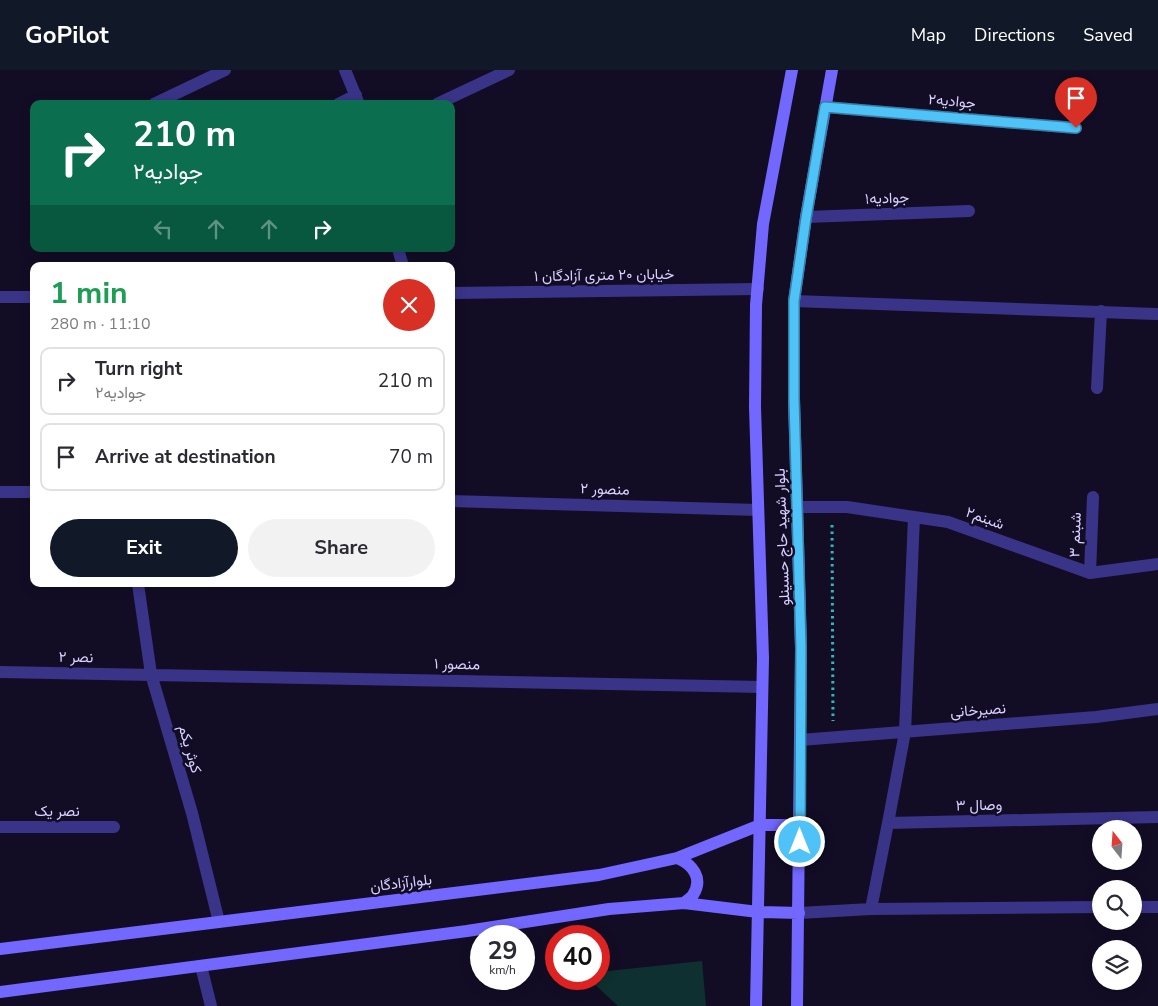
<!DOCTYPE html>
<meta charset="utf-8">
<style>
:root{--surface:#fff;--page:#f2f2f3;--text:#2b2b33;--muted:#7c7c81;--line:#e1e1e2;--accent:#111827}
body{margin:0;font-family:"Nunito Sans",Vazirmatn,sans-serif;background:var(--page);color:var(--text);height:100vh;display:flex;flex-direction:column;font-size:19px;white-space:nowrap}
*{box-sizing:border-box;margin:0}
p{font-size:16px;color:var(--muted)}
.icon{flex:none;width:28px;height:28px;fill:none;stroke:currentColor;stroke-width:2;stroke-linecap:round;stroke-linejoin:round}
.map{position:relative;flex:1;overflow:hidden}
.sheet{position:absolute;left:30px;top:192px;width:425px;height:325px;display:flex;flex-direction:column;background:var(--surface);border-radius:10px;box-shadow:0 2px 12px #0003}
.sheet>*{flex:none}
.banner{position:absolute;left:30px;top:30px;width:425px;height:152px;border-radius:10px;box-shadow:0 2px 12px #0003;background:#0b6e4f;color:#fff;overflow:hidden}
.needle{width:32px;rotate:343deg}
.buttons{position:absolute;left:1092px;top:750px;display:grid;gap:10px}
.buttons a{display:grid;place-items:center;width:50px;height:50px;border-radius:50%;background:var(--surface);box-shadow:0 2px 12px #0003;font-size:25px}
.speed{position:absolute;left:470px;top:855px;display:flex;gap:10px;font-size:25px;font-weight:700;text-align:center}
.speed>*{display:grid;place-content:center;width:65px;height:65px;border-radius:50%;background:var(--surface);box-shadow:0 2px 12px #0003;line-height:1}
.speed small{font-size:12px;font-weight:400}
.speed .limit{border:8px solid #d22;background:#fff;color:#111}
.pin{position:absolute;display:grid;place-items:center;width:42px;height:42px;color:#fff;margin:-51px -21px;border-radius:50% 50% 50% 0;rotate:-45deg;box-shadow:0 0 5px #0007}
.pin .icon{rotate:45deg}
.me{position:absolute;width:55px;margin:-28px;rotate:0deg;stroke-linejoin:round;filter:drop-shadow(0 0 4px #0008)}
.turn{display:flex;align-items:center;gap:18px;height:105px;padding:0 20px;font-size:22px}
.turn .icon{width:65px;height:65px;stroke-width:2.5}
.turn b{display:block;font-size:35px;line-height:42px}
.lanes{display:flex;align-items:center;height:48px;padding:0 20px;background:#0003;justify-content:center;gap:25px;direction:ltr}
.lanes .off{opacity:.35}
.round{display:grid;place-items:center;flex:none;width:52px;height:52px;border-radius:26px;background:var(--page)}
.head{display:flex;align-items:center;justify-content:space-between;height:85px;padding:0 20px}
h1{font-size:30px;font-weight:700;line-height:38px;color:#1e9e55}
.cta{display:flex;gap:10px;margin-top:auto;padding:10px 20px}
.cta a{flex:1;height:58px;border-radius:30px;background:var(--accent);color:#fff;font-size:20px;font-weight:700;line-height:58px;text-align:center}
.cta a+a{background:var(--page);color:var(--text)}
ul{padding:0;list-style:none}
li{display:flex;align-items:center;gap:15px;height:68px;margin:0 10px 8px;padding:0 10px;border:2px solid var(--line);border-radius:10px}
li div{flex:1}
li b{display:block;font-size:19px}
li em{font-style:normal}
header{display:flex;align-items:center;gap:30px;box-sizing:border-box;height:70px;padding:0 25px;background:var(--accent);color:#fff}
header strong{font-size:24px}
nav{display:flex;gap:28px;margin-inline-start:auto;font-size:18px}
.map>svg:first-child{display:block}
.green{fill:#0f3030}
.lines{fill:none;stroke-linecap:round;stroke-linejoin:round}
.path{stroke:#25bfbb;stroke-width:3;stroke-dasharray:2.5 4;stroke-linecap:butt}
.street{stroke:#3a3488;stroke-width:12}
.secondary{stroke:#7268ff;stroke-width:12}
.route-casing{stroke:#337fa1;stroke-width:12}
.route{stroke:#4fc3f7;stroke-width:9}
.labels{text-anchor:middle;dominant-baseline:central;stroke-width:5;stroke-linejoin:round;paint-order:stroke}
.street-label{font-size:15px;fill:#d8d1ff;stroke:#120d25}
</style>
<header>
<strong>GoPilot</strong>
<nav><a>Map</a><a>Directions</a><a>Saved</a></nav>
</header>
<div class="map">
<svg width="1158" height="936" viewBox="0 0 1158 936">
<rect width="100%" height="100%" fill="#120d25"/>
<path class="green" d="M702,891L706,936H618L589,909H599V902Z"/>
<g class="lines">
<path class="path" d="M832,455L833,651"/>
<path class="street" d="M345,0L359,34
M154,34L225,0
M338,34L356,25
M437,34L509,0
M825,37L1076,58
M806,147L969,141
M398,179L403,196
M451,223L758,219
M0,227H34
M794,231L1156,244
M1097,318L1101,241
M0,422H34
M451,431L758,440
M797,437H847L948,452L1090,503L1158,494
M1090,503L1093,427
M138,514L151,604L192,743L219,852
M0,602L762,617
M800,670L1096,647L1158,639
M888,753L905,662L914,447
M0,757H114
M1134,837H1158
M871,839L888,753L1158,747
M799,843L871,839L1101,837
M201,896L211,936"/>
<path class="secondary" d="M677,788C692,794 704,808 693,825C691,828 686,831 684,833
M0,879L599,805L677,788L760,755H800
M0,922L467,861L609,839L684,833L758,842L799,843
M756,936L763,588L755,337L756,235L763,154L792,0
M797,936L801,578L794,329V231L806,147L832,0"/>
</g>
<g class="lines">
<g class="route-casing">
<path id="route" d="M800,772L801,578L794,329V231L806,148L825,37L1076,58"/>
</g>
<use href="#route" class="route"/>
</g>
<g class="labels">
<g class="street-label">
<text transform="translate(952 31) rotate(5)">جوادیه۲</text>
<text transform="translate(887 128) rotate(-2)">جوادیه۱</text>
<text transform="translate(604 205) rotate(-1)">۱ خیابان ۲۰ متری آزادگان</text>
<text transform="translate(605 419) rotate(2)">منصور ۲</text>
<text transform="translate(985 448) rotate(20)">شبنم۲</text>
<text transform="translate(1075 465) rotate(-88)">شبنم ۳</text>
<text transform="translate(782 467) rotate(-92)">بلوار شهید حاج حسینلو</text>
<text transform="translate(76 587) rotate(1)">نصر ۲</text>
<text transform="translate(457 594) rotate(1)">منصور ۱</text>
<text transform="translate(978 640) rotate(-4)">نصیرخانی</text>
<text transform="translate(190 679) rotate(74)">کوثر یکم</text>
<text transform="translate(979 735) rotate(-1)">وصال ۳</text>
<text x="57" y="741">نصر یک</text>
<text transform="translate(401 813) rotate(-7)">بلوارآزادگان</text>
</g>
</g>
</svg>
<div class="buttons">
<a><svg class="needle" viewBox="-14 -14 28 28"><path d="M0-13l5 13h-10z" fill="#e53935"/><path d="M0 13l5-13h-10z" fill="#7c7c81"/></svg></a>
<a><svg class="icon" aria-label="search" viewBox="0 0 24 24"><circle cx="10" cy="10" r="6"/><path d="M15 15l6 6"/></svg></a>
<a><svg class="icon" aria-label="layers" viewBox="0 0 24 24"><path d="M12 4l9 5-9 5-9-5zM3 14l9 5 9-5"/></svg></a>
</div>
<div class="speed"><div>29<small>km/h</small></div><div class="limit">40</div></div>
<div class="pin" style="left:1076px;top:58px;background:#d93025"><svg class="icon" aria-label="arrive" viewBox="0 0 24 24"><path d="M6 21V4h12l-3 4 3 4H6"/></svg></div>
<svg class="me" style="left:800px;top:772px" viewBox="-20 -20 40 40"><circle r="17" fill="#4fc3f7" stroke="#fff" stroke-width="3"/><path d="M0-11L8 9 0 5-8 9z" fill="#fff"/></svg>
<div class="banner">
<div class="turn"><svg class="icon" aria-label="right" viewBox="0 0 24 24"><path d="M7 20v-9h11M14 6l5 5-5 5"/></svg><div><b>210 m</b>جوادیه۲</div></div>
<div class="lanes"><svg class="icon off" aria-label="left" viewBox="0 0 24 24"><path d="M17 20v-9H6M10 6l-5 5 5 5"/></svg><svg class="icon off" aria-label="ahead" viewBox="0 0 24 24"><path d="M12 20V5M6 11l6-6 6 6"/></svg><svg class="icon off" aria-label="ahead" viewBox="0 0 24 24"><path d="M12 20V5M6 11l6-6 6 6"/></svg><svg class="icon" aria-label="right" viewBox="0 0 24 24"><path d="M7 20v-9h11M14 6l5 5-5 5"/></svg></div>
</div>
<section class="sheet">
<div class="head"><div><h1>1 min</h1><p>280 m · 11:10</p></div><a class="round" style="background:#d93025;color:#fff"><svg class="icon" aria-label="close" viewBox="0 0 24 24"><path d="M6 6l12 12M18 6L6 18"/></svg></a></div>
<ul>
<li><svg class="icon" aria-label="right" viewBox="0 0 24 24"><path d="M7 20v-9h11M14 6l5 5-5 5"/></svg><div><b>Turn right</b><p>جوادیه۲</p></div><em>210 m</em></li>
<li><svg class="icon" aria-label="arrive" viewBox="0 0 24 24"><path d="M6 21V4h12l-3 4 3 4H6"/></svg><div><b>Arrive at destination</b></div><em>70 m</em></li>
</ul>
<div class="cta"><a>Exit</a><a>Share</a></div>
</section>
</div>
